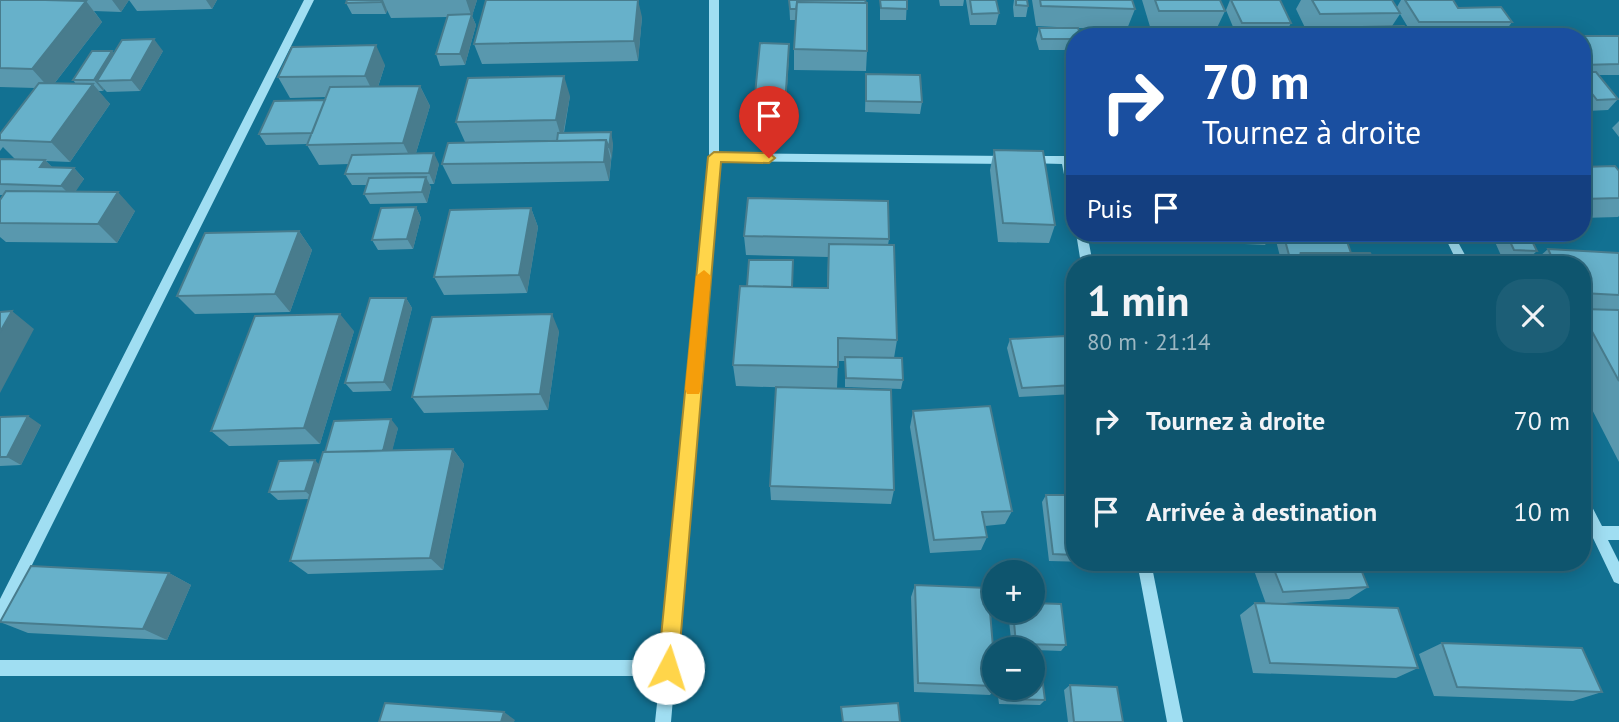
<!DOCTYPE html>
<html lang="fr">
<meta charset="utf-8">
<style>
:root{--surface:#0e556e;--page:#1c5e76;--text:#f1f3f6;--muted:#9bb7c2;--line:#2e6b81}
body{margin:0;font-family:"PT Sans",sans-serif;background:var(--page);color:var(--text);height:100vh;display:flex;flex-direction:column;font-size:26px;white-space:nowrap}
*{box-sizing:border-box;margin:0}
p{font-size:23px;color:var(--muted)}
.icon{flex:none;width:38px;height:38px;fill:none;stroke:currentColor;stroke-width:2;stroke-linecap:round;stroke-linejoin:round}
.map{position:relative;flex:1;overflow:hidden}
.drawer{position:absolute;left:1066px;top:256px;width:525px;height:315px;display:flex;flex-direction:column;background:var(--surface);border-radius:28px;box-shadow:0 4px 18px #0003,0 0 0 2px var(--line)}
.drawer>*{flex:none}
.top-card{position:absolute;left:1066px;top:28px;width:525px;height:214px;border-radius:28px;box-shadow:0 4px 18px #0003,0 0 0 2px var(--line);background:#1a4fa0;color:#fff;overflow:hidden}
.controls{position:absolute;left:982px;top:560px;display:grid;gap:14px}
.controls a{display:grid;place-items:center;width:63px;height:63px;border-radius:50%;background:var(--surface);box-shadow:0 4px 18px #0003,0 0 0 2px var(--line);font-size:35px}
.pin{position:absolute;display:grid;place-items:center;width:60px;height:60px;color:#fff;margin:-72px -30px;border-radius:50% 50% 50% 0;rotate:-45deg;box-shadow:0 0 7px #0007}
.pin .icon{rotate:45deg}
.me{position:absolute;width:77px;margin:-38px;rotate:5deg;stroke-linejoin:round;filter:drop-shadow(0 0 5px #0008)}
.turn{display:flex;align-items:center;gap:24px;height:147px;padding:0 21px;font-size:32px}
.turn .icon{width:91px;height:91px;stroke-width:2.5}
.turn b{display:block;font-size:49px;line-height:60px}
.then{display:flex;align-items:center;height:66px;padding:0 21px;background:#0003;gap:14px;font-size:26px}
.round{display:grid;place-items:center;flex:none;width:74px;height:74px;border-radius:28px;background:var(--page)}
.overview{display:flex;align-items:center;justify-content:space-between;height:119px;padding:0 21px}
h1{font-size:42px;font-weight:800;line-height:52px}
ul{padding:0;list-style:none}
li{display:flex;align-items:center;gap:21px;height:91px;padding:0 21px}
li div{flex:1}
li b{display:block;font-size:26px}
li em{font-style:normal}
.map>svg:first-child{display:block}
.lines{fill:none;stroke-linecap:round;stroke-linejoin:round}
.minor{fill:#a0def2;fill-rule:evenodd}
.wall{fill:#5998ae}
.shaded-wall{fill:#487c8d}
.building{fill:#67b1ca;stroke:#487c8d;stroke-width:2}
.route{fill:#ffd54a;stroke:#a68a30;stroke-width:2}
.slow{fill:#f59e0b}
</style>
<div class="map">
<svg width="1619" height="722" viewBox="0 0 1619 722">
<rect width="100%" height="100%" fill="#127192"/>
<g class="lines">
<path class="minor" d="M304,0H314L5,619L0,621V599Z
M709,0H719V153L1008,156L1013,160L1008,164L719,161L671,722H655L660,676H0V660H661L709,157Z
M1030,156H1074V164H1073L1074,204L1069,200L1062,164L1026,163L1025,160Z
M1076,233H1087L1093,264H1081Z
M1443,233H1453L1470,264H1458Z
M1582,495L1587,497L1602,526H1619V540H1608L1619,562V584L1614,582L1582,515Z
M1137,562H1151L1183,722H1167Z"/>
</g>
<path class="wall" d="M0,0H129L121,12L94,11L102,22L54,84H76L73,80L112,51L114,53L163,51L140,91L107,92L104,89L103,91H98L110,104L70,162L46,161L52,167L74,168L84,179L75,191L135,211L117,243L6,242L0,237V200L3,195H0V159H15L3,147L0,151V134L35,88L0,87Z
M129,0H217L212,9L137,11Z
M347,0H477L472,16L476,25L465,65L440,66L436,54L447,17L391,18L387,10L386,14H352L346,3Z
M789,0L867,51L866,71L794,70V49L796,20H790Z
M880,0H907L906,20H880Z
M939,0H964L963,6H940Z
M966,0H996L999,13L996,25H970Z
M1014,0H1027L1028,6L1026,17H1014L1013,7Z
M1032,0H1132L1135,9L1127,29L1078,28L1074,37V50H1039L1036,39L1039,28H1077L1036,26Z
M1142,0H1220L1225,11L1215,32H1153L1155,37H1082L1084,29L1151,30Z
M1230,0H1280L1291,23L1285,34H1236L1226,10Z
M1301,0H1392L1397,7L1401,0H1453L1458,8L1512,22L1507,29L1538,37H1438L1440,34H1412L1400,14L1392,26L1412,37H1315L1317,34H1308L1296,9Z
M642,17L638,61L482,64L474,44Z
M1619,36V75H1599L1618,99L1608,110L1587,111L1582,105V37H1555Z
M789,56L785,117L755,116L754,105Z
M385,65L378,87L420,86L430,106L416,153L439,164L434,184H429L431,187L427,203L370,204L364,194L367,185H352L345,174L349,164L319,165L307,145L308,144L266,145L259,134L325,100L326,97L290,98L278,77Z
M866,74L922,102L920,114L865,112Z
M570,96L564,133L613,143L609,181L452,184L442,164L557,140L465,142L456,122Z
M1619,121V137L1612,128Z
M994,150L1055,225L1049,243L998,242L990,170Z
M1582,167L1619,171V216L1618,217L1582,218Z
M416,207L421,218L413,249L378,250L372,240Z
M531,208L538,227L527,293L444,295L434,277Z
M299,231L312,250L290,312L195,314L177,296Z
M1127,233H1153L1149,242L1129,241Z
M1162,233H1273L1265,245L1163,240Z
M1274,233H1344L1351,253L1376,264H1282Z
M1491,233H1528L1537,251L1526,261L1503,260Z
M744,236L889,239L888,245L897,340L894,358L903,380L901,389L845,387V361H838L837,389L894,490L891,504L771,500L770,486L832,389L736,386L733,365L747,286L793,260L792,287L827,288L828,257L746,255Z
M1548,249L1619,253V462L1582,390V264H1531Z
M406,298L412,308L391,391L353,392L345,383Z
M354,331L320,444L229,446L211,431Z
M559,331L548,410L424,413L412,397Z
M1010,339L1074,370V394L1019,397L1007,348Z
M913,411L1012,511L1005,524L985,526L987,537L981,550L930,553L910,427Z
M0,417L41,425L21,465L0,466Z
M398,428L392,450L453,449L464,464L443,570L308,574L290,561L309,499L278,500L269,492L319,465Z
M1046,495H1074V562H1089L1049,561L1042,502Z
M1251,562H1358L1368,587L1349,599L1268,604L1418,668L1396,678L1253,673L1240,615L1255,603L1266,604Z
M169,573L191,585L167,640L28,633L0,622Z
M915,585L994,659V688H995L990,695L914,692L911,597Z
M1008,611H1032L1066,645L1061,651L1012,649Z
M1442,643L1602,692L1573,701L1434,696L1419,654Z
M1070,685L1123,722H1068L1064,690Z
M997,688H1032L1045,700L1040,705L999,704Z"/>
<path class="shaded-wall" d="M112,0H129L121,12Z
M206,0H217L212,9Z
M382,0H383L387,10L386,14L381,2Z
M466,0H477L472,16L476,25L465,65L460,54L471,15Z
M638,0L642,17L638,61L634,41Z
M86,1L102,22L50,89L32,69Z
M154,39L163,51L140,91L131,80Z
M789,44V56L785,117V106Z
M376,45L385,65L375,96L365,76Z
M112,51L121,62L97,81L104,89L103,91L94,80Z
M564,76L570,96L562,140L556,120Z
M93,84L110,104L70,162L51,142Z
M420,86L430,106L413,163L403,143Z
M611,132L613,143L612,159L609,148Z
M606,140L611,160L609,181L604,162Z
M434,153L439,164L434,184L429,173Z
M45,160L56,171L40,167Z
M74,168L84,179L72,197L61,186Z
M426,177L431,187L427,203L422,192Z
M118,192L135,211L117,243L98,224Z
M416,207L421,218L413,249L407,239Z
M531,208L538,227L527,293L519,275Z
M299,231L312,250L290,312L275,294Z
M406,298L412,308L391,391L384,382Z
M12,311L34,329L0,393V332Z
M340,314L354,331L320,444L304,428Z
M552,314L559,331L548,410L540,394Z
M28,416L41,425L21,465L7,457Z
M391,419L398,428L390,460L383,451Z
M453,449L464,464L443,570L430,558Z
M315,460L323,469L314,499L305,491Z
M169,573L191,585L167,640L143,629Z
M504,712L515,720L514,722H501Z"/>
<path class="building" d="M0,0H45L86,1L32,69L0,68Z
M347,0H382L381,2L346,3Z
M486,0H638L634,41L474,44Z
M789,0H865L866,3L797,2L796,9H790Z
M880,0H907V9L881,8Z
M970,0H996L999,13L972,14Z
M1016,0H1027L1028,6L1016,5Z
M1040,0H1132L1135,9L1041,6Z
M1155,0H1220L1225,11H1159Z
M1231,0H1280L1291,23H1242Z
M1312,0H1392L1400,13L1320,14Z
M1405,0H1453L1458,8L1501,7L1512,22H1419Z
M797,2L867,3V51L794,49Z
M472,14L460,54H436L448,15Z
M1404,26L1412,37H1325L1320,28Z
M1039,28H1078L1081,37H1074V39H1042Z
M1532,28L1538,37H1448L1443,29Z
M1084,29L1153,30L1155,37H1086Z
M1237,35H1279L1280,37H1238Z
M1555,36H1619V64L1582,65V37Z
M154,39L131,80L97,81L122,40Z
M760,43L789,44L785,106L754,105Z
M376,45L365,76L278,77L292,47Z
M92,51H112L94,80H73Z
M1582,72H1596L1618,99L1597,100L1582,81Z
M866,74L920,75L922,102L866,101Z
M564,76L556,120L456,122L468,78Z
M39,83L93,84L51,142L0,140V134Z
M420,86L403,143L307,145L330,87Z
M325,100L312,133L259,134L274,101Z
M611,132L609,148L606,140L557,141L558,133Z
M606,140L604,162L442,164L448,143Z
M994,150L1043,151L1055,225L1003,223Z
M434,153L429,173L345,174L352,155Z
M0,159L45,160L40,167L74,168L61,186L0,184Z
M1615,166L1619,171V198L1582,199V167Z
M426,177L422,192L364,194L369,178Z
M6,191L118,192L98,224L0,223V200Z
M748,198L888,201L889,239L744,236Z
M416,207L407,239L372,240L381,208Z
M531,208L519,275L434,277L450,210Z
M299,231L275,294L177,296L205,233Z
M1283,233H1344L1351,253H1301L1299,256L1289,255Z
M1506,233H1528L1537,251L1514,250Z
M829,244L894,245L897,340L838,338V367L733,365L740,286L828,288Z
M1548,249L1619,253V295L1582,293V264H1555Z
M1301,253H1370L1376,264H1306Z
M749,260H793L792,287L747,286Z
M370,298H406L384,382L345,383Z
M1582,309L1619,310V381L1582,313Z
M12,311L0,332V312Z
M340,314L304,428L211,431L255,316Z
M552,314L540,394L412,397L432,317Z
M1065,336L1074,370V385L1022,388L1010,339Z
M845,357L902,358L903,380L846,378Z
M776,387L891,390L894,490L770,486Z
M990,406L1012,511L982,512L987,537L934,540L913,411Z
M28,416L7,457H0V417Z
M391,419L383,451L325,452L334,421Z
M453,449L430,558L290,561L323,452Z
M315,460L305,491L269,492L279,461Z
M1046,495H1074V555L1053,554Z
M1271,562H1358L1368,587L1283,592Z
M31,566L169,573L143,629L0,622Z
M915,585L988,588L994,659V686L918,683Z
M1032,603L1061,604L1066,645L1016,644L1013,611H1032Z
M1255,603L1398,608L1418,668L1270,663Z
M1442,643L1582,648L1602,692L1457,687Z
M1032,654H1039L1045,700L1002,699V688H1032Z
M1070,685L1117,687L1123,722H1074Z
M385,703L504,712L501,722H379Z
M898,703L900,722H843L841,707Z"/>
<path class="route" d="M714,152L769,153L775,158L769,163L721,162L678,668L675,675L668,678L661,675L658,668L708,157Z"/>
<path class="slow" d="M704,270L711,276L701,389L699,394H687L685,389L696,276Z"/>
</svg>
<div class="controls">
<a>+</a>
<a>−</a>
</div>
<div class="pin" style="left:769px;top:158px;background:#d93025"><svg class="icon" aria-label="arrive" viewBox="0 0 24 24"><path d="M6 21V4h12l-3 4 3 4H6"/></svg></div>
<svg class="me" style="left:668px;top:668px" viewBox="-20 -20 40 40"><circle r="19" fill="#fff"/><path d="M0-13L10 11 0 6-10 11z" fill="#ffd54a"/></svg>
<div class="top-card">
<div class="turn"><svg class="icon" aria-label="right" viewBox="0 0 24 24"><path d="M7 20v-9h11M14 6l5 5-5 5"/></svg><div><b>70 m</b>Tournez à droite</div></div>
<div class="then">Puis<svg class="icon" aria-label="arrive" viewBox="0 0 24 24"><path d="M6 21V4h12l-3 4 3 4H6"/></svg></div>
</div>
<section class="drawer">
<div class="overview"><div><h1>1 min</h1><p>80 m · 21:14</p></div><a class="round"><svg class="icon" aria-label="close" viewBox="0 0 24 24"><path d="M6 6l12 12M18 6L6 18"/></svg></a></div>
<ul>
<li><svg class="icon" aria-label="right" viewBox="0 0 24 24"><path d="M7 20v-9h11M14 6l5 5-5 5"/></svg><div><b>Tournez à droite</b></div><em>70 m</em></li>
<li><svg class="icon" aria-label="arrive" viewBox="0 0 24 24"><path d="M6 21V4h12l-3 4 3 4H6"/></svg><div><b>Arrivée à destination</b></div><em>10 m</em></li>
</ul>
</section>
</div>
